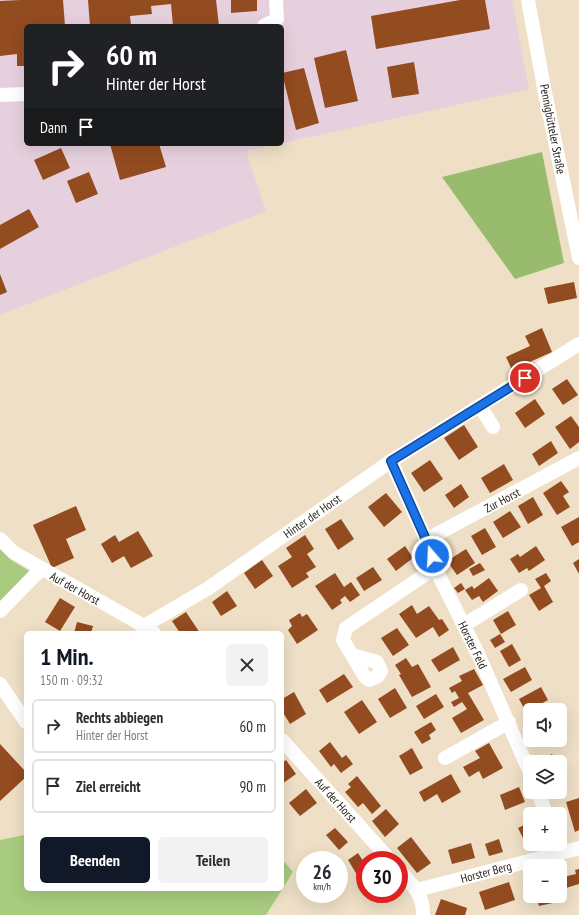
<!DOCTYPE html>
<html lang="de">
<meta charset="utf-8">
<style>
:root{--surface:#fff;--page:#f2f2f3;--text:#2b2b33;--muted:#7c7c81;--line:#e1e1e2;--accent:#111827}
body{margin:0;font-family:"PT Sans Narrow",sans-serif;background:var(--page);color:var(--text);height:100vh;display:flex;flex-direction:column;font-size:15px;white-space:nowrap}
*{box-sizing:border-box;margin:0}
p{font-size:13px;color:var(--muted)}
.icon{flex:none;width:22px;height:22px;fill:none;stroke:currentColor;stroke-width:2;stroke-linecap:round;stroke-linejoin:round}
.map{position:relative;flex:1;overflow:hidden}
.details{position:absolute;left:24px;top:631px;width:260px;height:260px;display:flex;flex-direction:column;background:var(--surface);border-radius:6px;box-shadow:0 4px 16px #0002}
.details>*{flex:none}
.banner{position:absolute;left:24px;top:24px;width:260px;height:122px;border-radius:6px;box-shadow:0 4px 16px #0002;background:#202124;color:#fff;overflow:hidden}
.tools{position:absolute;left:523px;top:703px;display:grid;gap:8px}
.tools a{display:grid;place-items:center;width:44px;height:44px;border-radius:6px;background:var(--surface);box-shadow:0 4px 16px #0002;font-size:20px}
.speed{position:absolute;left:296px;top:851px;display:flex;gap:8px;font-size:20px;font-weight:700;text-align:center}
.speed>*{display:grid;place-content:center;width:52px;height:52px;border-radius:50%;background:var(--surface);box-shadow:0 4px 16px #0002;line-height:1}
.speed small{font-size:10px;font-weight:400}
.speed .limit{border:6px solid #d22;background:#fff;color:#111}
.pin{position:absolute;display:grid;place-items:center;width:34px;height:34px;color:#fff;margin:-17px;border:2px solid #fff;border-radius:50%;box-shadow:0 1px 4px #0007}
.me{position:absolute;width:44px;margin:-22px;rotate:341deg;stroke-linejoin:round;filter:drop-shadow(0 0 3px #0008)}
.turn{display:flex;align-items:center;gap:14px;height:84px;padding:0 16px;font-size:18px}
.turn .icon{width:52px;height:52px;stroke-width:2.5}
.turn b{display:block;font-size:28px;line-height:34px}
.then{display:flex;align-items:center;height:38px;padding:0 16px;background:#0003;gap:8px;font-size:15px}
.round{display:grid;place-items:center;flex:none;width:42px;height:42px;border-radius:6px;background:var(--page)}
.head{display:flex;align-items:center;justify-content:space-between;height:68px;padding:0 16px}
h1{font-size:24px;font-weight:700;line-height:30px;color:var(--accent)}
.button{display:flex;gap:8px;margin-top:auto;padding:8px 16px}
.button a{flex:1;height:46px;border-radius:6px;background:var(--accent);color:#fff;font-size:16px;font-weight:700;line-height:46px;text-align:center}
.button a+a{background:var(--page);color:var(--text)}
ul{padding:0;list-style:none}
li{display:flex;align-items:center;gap:12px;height:54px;margin:0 8px 6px;padding:0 8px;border:2px solid var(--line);border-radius:6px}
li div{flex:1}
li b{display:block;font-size:15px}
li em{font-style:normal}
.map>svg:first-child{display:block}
.industrial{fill:#e6d0dd}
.green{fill:#a8cb7f}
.forest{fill:#98bb6d}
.building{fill:#934b20}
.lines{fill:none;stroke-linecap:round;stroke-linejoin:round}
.minor{stroke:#fff;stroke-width:14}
.route-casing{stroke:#114b97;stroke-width:10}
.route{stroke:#1a73e8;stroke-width:7}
.labels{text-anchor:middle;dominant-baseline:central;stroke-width:4;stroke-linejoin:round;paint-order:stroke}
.street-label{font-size:12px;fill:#201b12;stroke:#fff}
</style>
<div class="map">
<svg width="579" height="915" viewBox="0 0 579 915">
<rect width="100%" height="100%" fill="#eedfc6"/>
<path class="industrial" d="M0,0H512L529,89L282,143V26H26V144H278L246,151L266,211L0,315Z"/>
<path class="green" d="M0,548L11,560L31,572L0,603Z
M26,832V889H282V859L293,872L266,915H0V840L24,835Z"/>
<path class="forest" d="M542,152L564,263L515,279L442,177Z"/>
<path class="building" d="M20,0H63L65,26H26V66H17V54L0,56V1Z
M88,0H216L219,26H173L171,4L151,6L152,14L130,16L131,25L90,26Z
M231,0H257V11L231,13Z
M460,0H485L490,29L376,49L371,16Z
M346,50L358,101L325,108L314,58Z
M414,62L419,94L392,98L387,67Z
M304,68L319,123L296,130L282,73Z
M110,144H159L166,167L120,180Z
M61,148L70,168L43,180L34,160Z
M89,172L98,194L76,203L67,181Z
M29,209L39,227L0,249V225Z
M0,274L7,292L0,295Z
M574,282L577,298L548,304L544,288Z
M542,328L552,352L512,370L506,357L530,346L525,336Z
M567,379L578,395L563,405L552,389Z
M535,399L545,414L525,428L515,413Z
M571,416L579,427V442L570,449L555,427Z
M464,425L478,447L459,460L444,438Z
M551,441L558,453L539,466L532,454Z
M430,460L443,479L424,492L411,473Z
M504,464L513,480L490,493L481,478Z
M561,481L569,492L563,496L570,507L557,515L543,493Z
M461,484L469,497L454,508L445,495Z
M386,493L402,512L384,527L368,507Z
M533,497L543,515L528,524L518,506Z
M76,506L86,530L66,539L74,558L52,568L33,525Z
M510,511L521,527L503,538L493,522Z
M579,517V542L572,546L561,527Z
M341,519L354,539L338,550L325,529Z
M485,528L496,547L482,555L471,536Z
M138,531L153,556L131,568L124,556L112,563L101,544L115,535L119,542Z
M305,535L314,549L307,554L316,567L306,573L309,577L292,588L278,566L292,557L286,548Z
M405,546L413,558L396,571L387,559Z
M536,546L545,560L529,571L527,568L519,573L510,559L518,554L520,557Z
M466,549L475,563L457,575L447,561Z
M579,559V574L573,563Z
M262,560L273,576L255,589L244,573Z
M480,563L485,570L473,576L469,569Z
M373,567L382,580L364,591L356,578Z
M335,573L344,587L351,582L360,595L350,602L345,596L340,600L342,603L332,610L315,586Z
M546,573L551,581L544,586L553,602L539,611L529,595L541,588L535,579Z
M489,578L498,591L483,602L479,596L472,600L465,590L472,586L474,589Z
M461,583L465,589L458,593L454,588Z
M227,591L237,606L221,616L212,602Z
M60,598L75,607L60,631L45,622Z
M412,605L417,614L429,606L439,620L442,619L449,630L439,637L433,627L416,638L399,614Z
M508,611L516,625L501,634L493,620Z
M186,612L200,633H180L172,621Z
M300,613L302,617L307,614L318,630L297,644L288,630L292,626L289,620Z
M77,622L93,626L91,633H74Z
M397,628L409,645L393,656L381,638Z
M500,634L505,642L495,648L490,640Z
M512,644L521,660L509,667L500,651Z
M453,647L460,660L439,672L431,660Z
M406,658L412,667L418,664L431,687L412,697L399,675L401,674L395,665Z
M525,667L532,680L511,692L503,679Z
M474,669L483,685L468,693L484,720L461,733L452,718L467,709L462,702L454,707L451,702L459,698L455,691L452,693L449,688L462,681L459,676Z
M344,674L353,687L327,703L319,690Z
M541,687L548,700L526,712L519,699Z
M395,688L407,708L390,718L378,699Z
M294,692L306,714L290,724L282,711V699Z
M436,694L444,707L424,719L416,706Z
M362,700L377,722L359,734L344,712Z
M431,722L436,730L429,735L431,739L422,744L414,732Z
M530,727V740H537L531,744L523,732Z
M330,742L342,758L346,755L353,764L341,773L334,764L331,767L319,751Z
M489,743L503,768L483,779L479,771L469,777L463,767L480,758L475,751Z
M0,744L26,772V777L0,801Z
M412,748L423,768L410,775L399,756Z
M552,754L557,762H543L542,760Z
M286,760L296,774L282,784V763Z
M451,774L461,792L442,803L437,794L424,802L419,792Z
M357,776L381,806L372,814L363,803L358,807L345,792L351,787L348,784Z
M519,787L525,802L505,810L500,795Z
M306,789L317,803L300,816L289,803Z
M579,798V830L575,832L566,802Z
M386,809L399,824L385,837L372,821Z
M530,822V844L527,846L518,828Z
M335,828L348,842L339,850L326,835Z
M411,837L431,863L417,873L397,848Z
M499,839L503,852L489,856L485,844Z
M471,843L475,858L452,864L448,850Z
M358,853L365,864V875L359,878L348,860Z
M579,869V884L566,888L563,877L576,874L575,870Z
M509,882L515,900L485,910L479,892Z
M373,894H392V895L376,902Z
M536,896H555L557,902L539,906Z
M441,899L467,908L465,915H435Z"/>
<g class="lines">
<path class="minor" d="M528,0L545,93L579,258
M264,26L277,19L276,0
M0,95L26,94
M480,406L493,427
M391,461L428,544L435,568L479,656L530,773
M0,539L13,552L144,626L154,633
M428,544L435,535L579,458
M0,611L41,569
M464,625L521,590
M142,633L144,626L207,589L391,461L579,344
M352,655L377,662L381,671L378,676L369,680L365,677L343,640L346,628L435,568
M0,684L26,722
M282,740L390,860
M445,758L509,722
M538,792L546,814
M399,870C412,884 424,895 423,915
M417,890L579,848"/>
</g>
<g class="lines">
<g class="route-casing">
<path id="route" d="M432,556L428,544L391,461L525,378"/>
</g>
<use href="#route" class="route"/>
</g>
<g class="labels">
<g class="street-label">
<text transform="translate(553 129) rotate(79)">Pennigbütteler Straße</text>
<text transform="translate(502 500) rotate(-28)">Zur Horst</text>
<text transform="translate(312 516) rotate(-35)">Hinter der Horst</text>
<text transform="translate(75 588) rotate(29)">Auf der Horst</text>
<text transform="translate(473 645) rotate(64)">Horster Feld</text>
<text transform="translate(336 800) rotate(48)">Auf der Horst</text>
<text transform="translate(486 872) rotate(-15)">Horster Berg</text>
</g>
</g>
</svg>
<div class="tools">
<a><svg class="icon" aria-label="sound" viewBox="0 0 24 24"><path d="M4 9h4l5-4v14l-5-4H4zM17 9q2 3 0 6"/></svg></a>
<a><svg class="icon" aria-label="layers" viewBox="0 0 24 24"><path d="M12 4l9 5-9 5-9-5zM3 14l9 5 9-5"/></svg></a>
<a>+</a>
<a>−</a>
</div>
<div class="speed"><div>26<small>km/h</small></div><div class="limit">30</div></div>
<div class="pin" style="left:525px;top:378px;background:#d93025"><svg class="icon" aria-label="arrive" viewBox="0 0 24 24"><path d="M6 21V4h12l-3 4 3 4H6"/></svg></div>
<svg class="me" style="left:432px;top:556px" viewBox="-20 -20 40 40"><circle r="17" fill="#1a73e8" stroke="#fff" stroke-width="3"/><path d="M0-11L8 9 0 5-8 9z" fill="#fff"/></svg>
<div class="banner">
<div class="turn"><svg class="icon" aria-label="right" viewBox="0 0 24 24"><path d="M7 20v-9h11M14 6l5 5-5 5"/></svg><div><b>60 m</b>Hinter der Horst</div></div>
<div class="then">Dann<svg class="icon" aria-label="arrive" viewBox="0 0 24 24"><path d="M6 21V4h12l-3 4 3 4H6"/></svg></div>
</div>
<section class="details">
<div class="head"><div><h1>1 Min.</h1><p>150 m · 09:32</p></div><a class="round"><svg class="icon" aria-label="close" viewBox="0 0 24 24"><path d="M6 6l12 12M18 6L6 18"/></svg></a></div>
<ul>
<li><svg class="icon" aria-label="right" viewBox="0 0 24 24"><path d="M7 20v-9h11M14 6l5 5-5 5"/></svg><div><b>Rechts abbiegen</b><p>Hinter der Horst</p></div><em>60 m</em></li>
<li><svg class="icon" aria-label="arrive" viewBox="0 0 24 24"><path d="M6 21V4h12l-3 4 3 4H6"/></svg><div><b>Ziel erreicht</b></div><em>90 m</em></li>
</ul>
<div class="button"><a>Beenden</a><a>Teilen</a></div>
</section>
</div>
